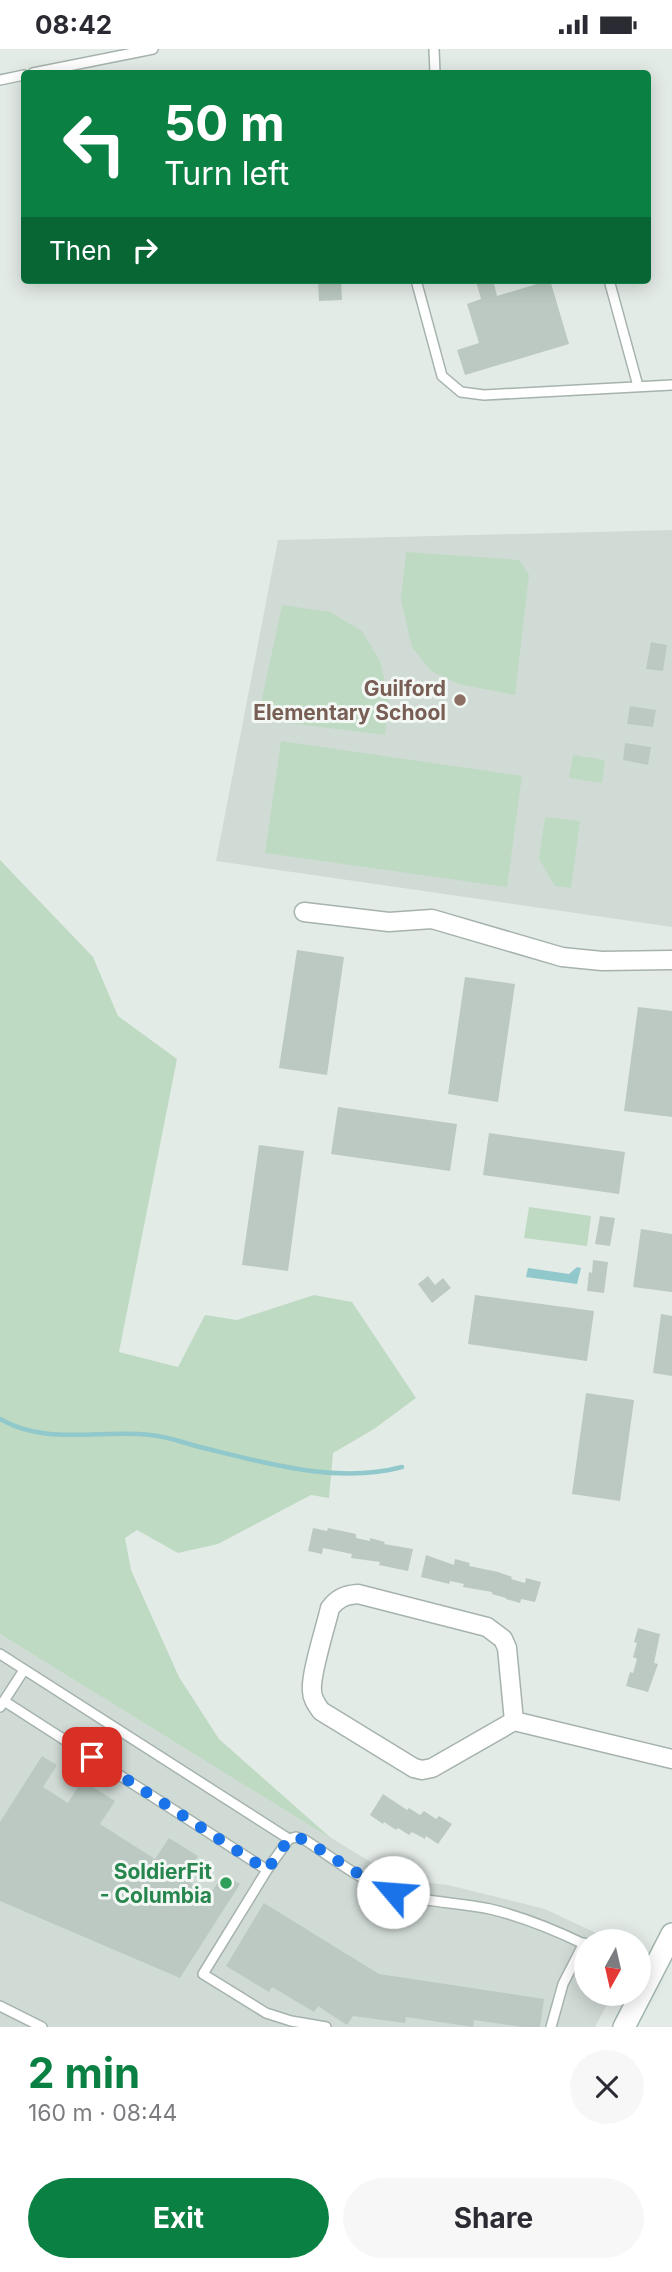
<!DOCTYPE html>
<meta charset="utf-8">
<style>
:root{--surface:#fff;--page:#f7f7f7;--text:#2b2b33;--muted:#7c7c81;--accent:#0b8043}
body{margin:0;font-family:Inter,sans-serif;background:var(--page);color:var(--text);height:100vh;display:flex;flex-direction:column;font-size:26px;white-space:nowrap}
*{box-sizing:border-box;margin:0}
p{font-size:23px;color:var(--muted)}
.icon{flex:none;width:38px;height:38px;fill:none;stroke:currentColor;stroke-width:2;stroke-linecap:round;stroke-linejoin:round}
.map{position:relative;height:1978px;overflow:hidden}
.panel{display:flex;flex-direction:column;background:var(--surface);flex:1}
.panel>*{flex:none}
.banner{position:absolute;left:21px;top:21px;width:630px;height:214px;border-radius:7px;box-shadow:0 4px 18px #0003;background:#0b8043;color:#fff;overflow:hidden}
.needle{width:46px;rotate:188deg}
.buttons{position:absolute;left:574px;top:1880px;display:grid;gap:14px}
.buttons a{display:grid;place-items:center;width:77px;height:77px;border-radius:50%;background:var(--surface);box-shadow:0 4px 18px #0003;font-size:35px}
.pin{position:absolute;display:grid;place-items:center;width:60px;height:60px;color:#fff;margin:-30px;border-radius:14px;box-shadow:0 4px 10px #0006}
.me{position:absolute;width:77px;margin:-38px;rotate:297deg;stroke-linejoin:round;filter:drop-shadow(0 0 5px #0008)}
.turn{display:flex;align-items:center;gap:24px;height:147px;padding:0 28px;font-size:32px}
.turn .icon{width:91px;height:91px;stroke-width:2.5}
.turn b{display:block;font-size:49px;line-height:60px}
.then{display:flex;align-items:center;height:66px;padding:0 28px;background:#0003;gap:14px;font-size:26px}
.round{display:grid;place-items:center;flex:none;width:74px;height:74px;border-radius:37px;background:var(--page)}
.summary{display:flex;align-items:center;justify-content:space-between;height:119px;padding:0 28px}
h1{font-size:42px;font-weight:700;line-height:52px;color:var(--accent)}
.cta{display:flex;gap:14px;margin-top:auto;padding:14px 28px}
.cta a{flex:1;height:80px;border-radius:42px;background:var(--accent);color:#fff;font-size:28px;font-weight:700;line-height:80px;text-align:center}
.cta a+a{background:var(--page);color:var(--text)}
.status{display:flex;justify-content:space-between;align-items:center;height:49px;padding:0 35px;background:var(--surface);direction:ltr}
.status svg{height:19px;fill:currentColor}
.map>svg:first-child{display:block}
.built{fill:#d1dbd6}
.green{fill:#bedac3}
.water{fill:#90c8cb}
.lines{fill:none;stroke-linecap:round;stroke-linejoin:round}
.stream{stroke:#90c8cb;stroke-width:4.5}
.building{fill:#bbc9c2}
.lane-casing{stroke:#a6b3ad;stroke-width:12}
.street-casing{stroke:#a6b3ad;stroke-width:21}
.secondary-casing{stroke:#a2b6ad;stroke-width:24}
.lane{stroke:#fff;stroke-width:9}
.street{stroke:#fff;stroke-width:18}
.secondary{stroke:#fff;stroke-width:21}
.route{stroke:#1a73e8;stroke-width:12;stroke-dasharray:0 21.6}
.education-dot{fill:#8d6e63;stroke:#f3f8f5;stroke-width:2.5}
.leisure-dot{fill:#2e9e5b;stroke:#f3f8f5;stroke-width:2.5}
.labels{text-anchor:middle;dominant-baseline:central;stroke-width:6;stroke-linejoin:round;paint-order:stroke}
.education-label{font-size:21px;font-weight:bold;fill:#785e54;stroke:#f3f8f5;text-anchor:end}
.leisure-label{font-size:21px;font-weight:bold;fill:#27864d;stroke:#f3f8f5;text-anchor:end}
</style>
<div class="status"><b>08:42</b><svg viewBox="0 0 49 12"><path d="M0 12V9h3v3zM5 12V6h3v6zM10 12V3h3v9zM15 12V0h3v12zM26 1h20v11H26zM47 4h2v5h-2z"/></svg></div>
<div class="map">
<svg width="672" height="1978" viewBox="0 0 672 1978">
<rect width="100%" height="100%" fill="#e3ebe7"/>
<path class="built" d="M672,481V878L216,812L278,491Z
M0,1585L385,1822L405,1831L448,1836L545,1860L613,1892H586V1944H613L595,1978H0Z"/>
<path class="green" d="M406,503L519,511L529,526L515,646L459,635L431,622L412,598L401,551Z
M282,556L330,563L362,582L380,612L389,649L385,686L272,672L260,659Z
M281,692L522,727L507,838L265,804Z
M573,706L605,711L602,734L569,729Z
M545,768L580,772L571,839L555,837L539,810Z
M0,811L93,908L118,967L177,1010L119,1303L178,1318L205,1266L237,1271L314,1246L352,1253L416,1349L374,1380L333,1404L329,1449L311,1446L218,1495L178,1504L137,1481L125,1489L131,1521L179,1628L219,1690L332,1790L0,1585Z
M529,1158L591,1167L587,1197L524,1189Z"/>
<path class="water" d="M577,1218L581,1219L577,1235L526,1228L528,1219L569,1225Z"/>
<g class="lines">
<path class="stream" d="M0,1370C45,1397 102,1380 151,1386C171,1388 189,1396 208,1400C269,1415 339,1435 402,1418"/>
</g>
<path class="building" d="M318,231H341L342,251L319,252Z
M468,231H493L497,247L537,235L536,231H550L569,295L465,326L457,301L479,294L467,255L481,250L476,232L469,235Z
M651,593L667,596L663,622L646,620Z
M630,657L656,661L653,678L627,675Z
M625,694L651,698L648,716L623,711Z
M297,901L344,908L327,1026L279,1019Z
M465,928L515,935L498,1053L448,1045Z
M638,958L672,962V1068L624,1062Z
M338,1058L457,1075L450,1122L331,1105Z
M489,1084L625,1103L619,1145L483,1126Z
M259,1096L304,1102L288,1222L242,1216Z
M600,1167L615,1169L610,1197L595,1195Z
M641,1180L672,1185V1243L633,1238Z
M593,1211L608,1213L604,1244L587,1242L589,1223L592,1224Z
M428,1227L435,1236L443,1229L451,1239L432,1254L418,1235Z
M475,1246L594,1262L587,1312L468,1295Z
M661,1265L672,1267V1327L653,1324Z
M586,1344L634,1351L620,1452L572,1445Z
M313,1479L327,1482L328,1479L356,1485V1489L370,1492V1489L385,1493L384,1495L413,1500L408,1522L379,1516L380,1513L351,1509L352,1505L323,1499L322,1505L308,1502Z
M426,1506L454,1516L455,1510L470,1514L469,1517L498,1523L512,1528L511,1530L525,1534L526,1529L541,1533L535,1553L521,1550L520,1554L506,1550V1549L492,1545V1543L463,1538L464,1535L450,1532L449,1535L421,1528Z
M638,1579L660,1585L654,1614L658,1615L648,1643L626,1637L630,1623L633,1624L637,1610L633,1608L637,1594L634,1593Z
M42,1707L57,1716L43,1738L68,1754L82,1731L115,1752L100,1775L155,1810L169,1789L198,1807L188,1824L183,1821L180,1827L210,1846L223,1825L240,1835L180,1929L0,1852V1773Z
M383,1745L407,1761L409,1759L420,1766L424,1762L436,1770L439,1767L452,1775L438,1795L426,1787L425,1790L412,1783L409,1786L398,1779L396,1781L384,1773L383,1775L370,1766Z
M264,1854L379,1925L544,1950L540,1978H523L474,1971L473,1978L406,1968L405,1974L353,1967L347,1976L318,1957L314,1963L272,1938L269,1943L226,1917Z"/>
<g class="lines">
<g class="lane-casing">
<path id="lane" d="M434,0L435,24
M33,24L153,0
M0,31L24,26
M416,231L442,327L461,343L484,346L672,336
M609,231L638,337
M0,1605L289,1790
M4,1652L267,1821
M0,1658L24,1621
M0,1957L42,1978
M326,1978L291,1972L266,1964L203,1925L267,1821L289,1790L296,1788L305,1791C333,1809 362,1833 394,1843C425,1854 458,1853 490,1860C524,1868 555,1881 586,1896
M551,1978L563,1935L584,1894"/>
</g>
<g class="street-casing">
<path id="street" d="M304,863L389,873L432,870L562,908L602,912L672,911
M514,1672L507,1599L503,1590L487,1578L358,1545C345,1546 338,1549 330,1559C326,1577 310,1626 312,1642C312,1650 317,1656 321,1662L414,1719L422,1721L432,1719L514,1672L672,1710"/>
</g>
<g class="secondary-casing">
<path id="secondary" d="M624,1978L672,1885"/>
</g>
<use href="#lane" class="lane"/>
<use href="#street" class="street"/>
<use href="#secondary" class="secondary"/>
</g>
<g class="lines">
<path class="route" d="M92,1708L267,1821L289,1790L296,1788L305,1791L373,1834L393,1843"/>
</g>
<circle class="education-dot" cx="460" cy="651" r="7"/>
<circle class="leisure-dot" cx="226" cy="1834" r="7"/>
<g class="labels">
<g class="education-label">
<text x="446" y="639">Guilford<tspan x="446" dy="24">Elementary School</tspan></text>
</g>
<g class="leisure-label">
<text x="212" y="1822">SoldierFit<tspan x="212" dy="24">- Columbia</tspan></text>
</g>
</g>
</svg>
<div class="buttons">
<a><svg class="needle" viewBox="-14 -14 28 28"><path d="M0-13l5 13h-10z" fill="#e53935"/><path d="M0 13l5-13h-10z" fill="#7c7c81"/></svg></a>
</div>
<div class="pin" style="left:92px;top:1708px;background:#d93025"><svg class="icon" aria-label="arrive" viewBox="0 0 24 24"><path d="M6 21V4h12l-3 4 3 4H6"/></svg></div>
<svg class="me" style="left:393px;top:1843px" viewBox="-20 -20 40 40"><circle r="19" fill="#fff"/><path d="M0-13L10 11 0 6-10 11z" fill="#1a73e8"/></svg>
<div class="banner">
<div class="turn"><svg class="icon" aria-label="left" viewBox="0 0 24 24"><path d="M17 20v-9H6M10 6l-5 5 5 5"/></svg><div><b>50 m</b>Turn left</div></div>
<div class="then">Then<svg class="icon" aria-label="right" viewBox="0 0 24 24"><path d="M7 20v-9h11M14 6l5 5-5 5"/></svg></div>
</div>
</div>
<section class="panel">
<div class="summary"><div><h1>2 min</h1><p>160 m · 08:44</p></div><a class="round"><svg class="icon" aria-label="close" viewBox="0 0 24 24"><path d="M6 6l12 12M18 6L6 18"/></svg></a></div>
<div class="cta"><a>Exit</a><a>Share</a></div>
</section>
